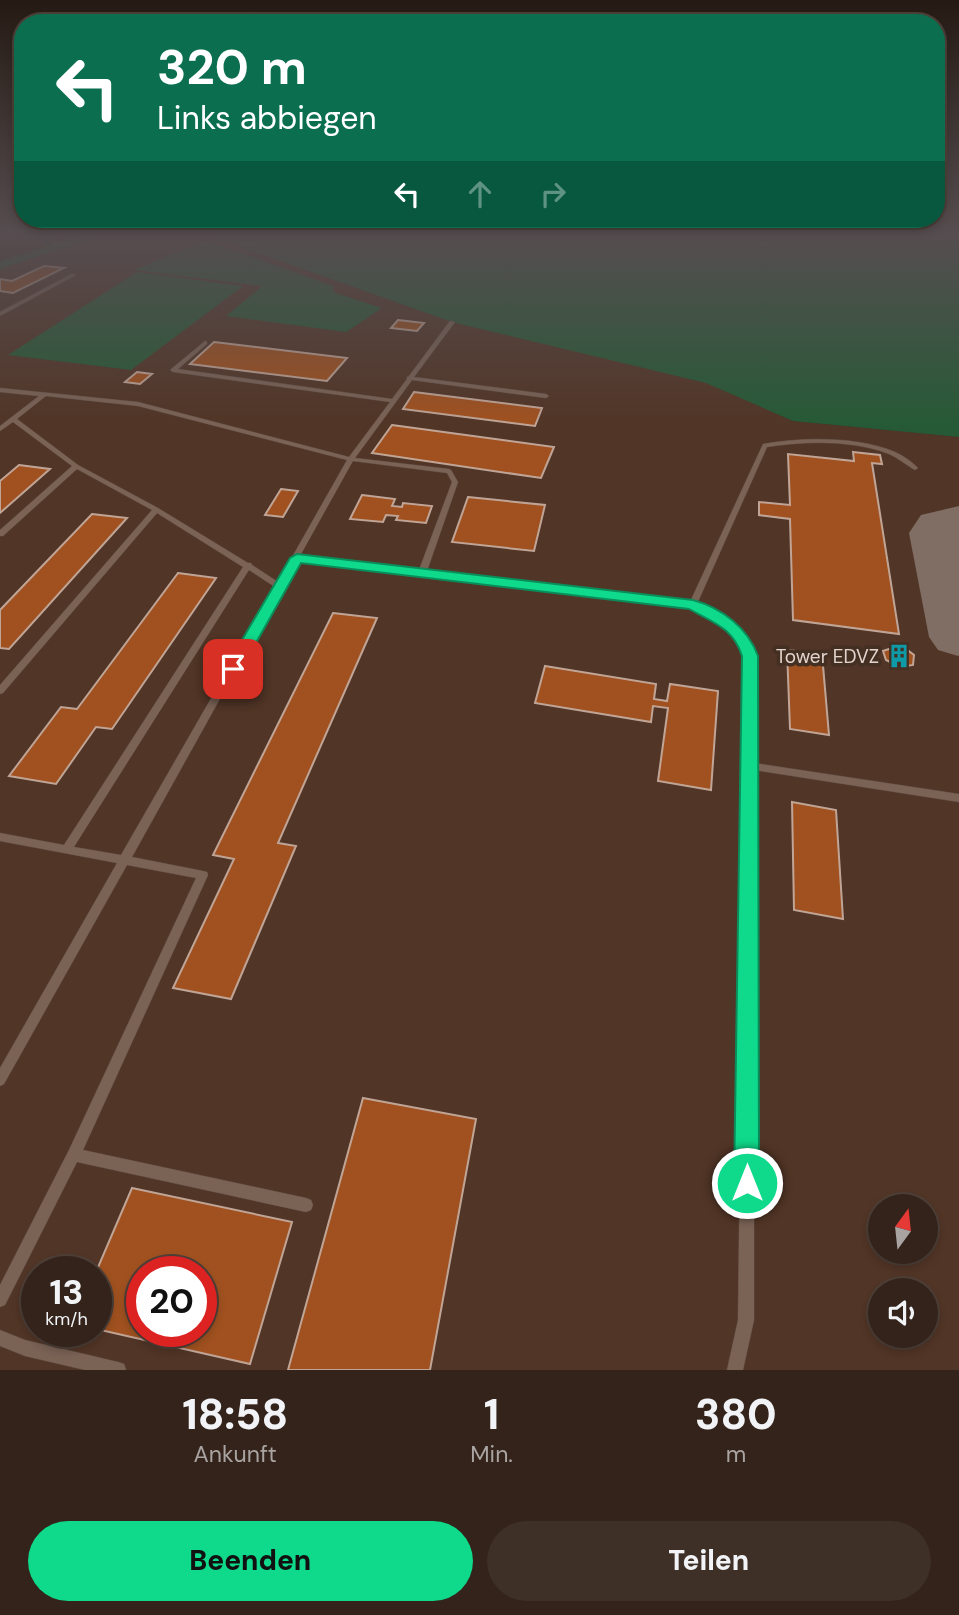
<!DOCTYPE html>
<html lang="de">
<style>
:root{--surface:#33231a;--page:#3e2f27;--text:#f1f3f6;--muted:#a9a4a2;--line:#4e4039;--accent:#0fd98a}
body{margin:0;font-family:"DM Sans",sans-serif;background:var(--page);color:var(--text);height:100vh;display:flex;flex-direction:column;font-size:26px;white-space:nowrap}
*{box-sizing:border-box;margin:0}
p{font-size:23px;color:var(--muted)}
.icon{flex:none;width:38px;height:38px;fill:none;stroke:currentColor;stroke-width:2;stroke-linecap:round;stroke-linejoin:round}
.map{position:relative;height:1370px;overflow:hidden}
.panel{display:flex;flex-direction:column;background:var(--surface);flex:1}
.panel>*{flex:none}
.guide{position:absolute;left:14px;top:14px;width:931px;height:214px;border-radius:28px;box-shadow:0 4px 10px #0003,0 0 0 2px var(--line);background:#0b6e4f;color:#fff;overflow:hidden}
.needle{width:46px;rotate:15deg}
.fabs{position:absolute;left:868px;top:1194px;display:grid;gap:14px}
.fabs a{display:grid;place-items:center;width:70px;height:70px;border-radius:50%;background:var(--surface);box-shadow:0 4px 10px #0003,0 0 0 2px var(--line);font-size:35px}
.speed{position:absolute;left:21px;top:1256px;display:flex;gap:14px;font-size:35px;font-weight:700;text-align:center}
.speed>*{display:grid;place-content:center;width:91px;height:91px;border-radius:50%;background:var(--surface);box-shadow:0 4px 10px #0003,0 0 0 2px var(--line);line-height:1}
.speed small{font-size:18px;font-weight:400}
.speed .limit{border:10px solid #d22;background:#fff;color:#111}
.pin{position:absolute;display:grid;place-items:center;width:60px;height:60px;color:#fff;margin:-30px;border-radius:14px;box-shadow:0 4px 10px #0006}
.me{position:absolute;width:77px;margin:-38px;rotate:0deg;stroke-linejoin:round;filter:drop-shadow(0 0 5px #0008)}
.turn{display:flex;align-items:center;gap:24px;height:147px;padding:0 28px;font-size:32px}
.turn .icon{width:91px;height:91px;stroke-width:2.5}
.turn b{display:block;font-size:49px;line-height:60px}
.lanes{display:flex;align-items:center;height:66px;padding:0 28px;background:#0003;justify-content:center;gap:35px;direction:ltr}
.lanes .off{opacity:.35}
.eta{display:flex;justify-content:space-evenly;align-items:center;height:119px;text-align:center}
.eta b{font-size:42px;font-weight:800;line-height:49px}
.action{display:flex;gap:14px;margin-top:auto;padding:14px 28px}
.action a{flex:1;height:80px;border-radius:42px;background:var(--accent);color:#111;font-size:28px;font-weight:800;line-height:80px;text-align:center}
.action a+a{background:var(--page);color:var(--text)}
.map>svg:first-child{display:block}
.built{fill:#513526;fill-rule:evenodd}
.green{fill:#265a36}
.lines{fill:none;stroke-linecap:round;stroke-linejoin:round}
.stream{stroke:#0d1e22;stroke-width:3.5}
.taxiway{fill:#806e64;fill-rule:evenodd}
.building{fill:#a0511f;stroke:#c0a597;stroke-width:2;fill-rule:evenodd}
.service-casing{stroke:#5e4b41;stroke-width:1}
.service{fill:#7a6255;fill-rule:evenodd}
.route{fill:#0fd98a;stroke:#0a8d5a;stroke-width:2}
.labels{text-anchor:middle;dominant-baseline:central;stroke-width:7;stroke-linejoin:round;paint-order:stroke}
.poi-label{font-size:19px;fill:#e2d4cd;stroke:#442f23;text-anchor:end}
</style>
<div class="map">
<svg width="959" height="1370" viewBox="0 0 959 1370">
<rect width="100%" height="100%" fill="#442f23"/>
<path class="built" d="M113,234H205L452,322L703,381L793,421L959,437V1370H0V269L99,236ZM880,1206H926V1251H880ZM37,1272H96V1332H37ZM142,1272H201V1332H142ZM880,1290H926V1335H880Z"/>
<path class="green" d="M27,234H41L57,243L84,234H113L99,236L0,269V261L48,246Z
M205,234H959V437L793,421L706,383L452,322Z
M205,240L333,286V292L382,308L346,332L226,316L262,286L134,270Z
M137,272L243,286L131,370L8,355Z"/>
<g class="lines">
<path class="stream" d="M32,234L49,243"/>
<path class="taxiway" d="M959,506V655L958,656L938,650L929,637L909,533L921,515Z"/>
</g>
<path class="building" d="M44,266L64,268L13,293L0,291V279L12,281Z
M398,320L424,323L417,331L391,328Z
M214,342L347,358L327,381L190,364Z
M137,372L152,374L140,384L125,382Z
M414,392L542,408L535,426L403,409Z
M392,425L554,447L541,478L372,453Z
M853,452L880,455L882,464L872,463L899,634L793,620L790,519L759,515V502L790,505L788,454L854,461Z
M19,465L50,469L0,513V481Z
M281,489L298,491L283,517L265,515Z
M362,495L395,499L392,506L402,507L403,503L432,506L426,523L396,520L398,516L386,515L383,522L350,519Z
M468,497L545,505L534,551L452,542Z
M92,514L127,518L9,649L0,648V610Z
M178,573L216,578L112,729L96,727L56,784L9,776L61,707L77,709Z
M333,613L377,618L278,843L296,846L231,999L173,988L234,859L213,855Z
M895,647L906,649L914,655L913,665L900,667L886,660L883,651Z
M787,650L822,654L829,735L790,729Z
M545,666L656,684L654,699L667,701L670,684L718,691L711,790L658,781L668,708L653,706L651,722L535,703Z
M792,802L836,810L843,919L794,910Z
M363,1098L476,1119L430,1370H288Z
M132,1188L292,1222L250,1364L96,1329V1272ZM142,1272H201V1332H142Z"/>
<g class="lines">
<g class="service-casing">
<path id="service" d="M72,274L76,275L0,316V312Z
M450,321L455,322L414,377L546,394L549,396L546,398L412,380L355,458L449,469L451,470L458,482L427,571L690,602L763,444C802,437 858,436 895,452C904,456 912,462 918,468L915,470L913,469C905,464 898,458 889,454C852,440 806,441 767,447L697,604C726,616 742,626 754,656V763L959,794V802L754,770V1320L743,1370H727L738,1320L746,656C735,628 718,619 691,607L298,560L284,585L285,587L281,589L132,857L203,871L207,872L208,875L83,1150L306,1198L311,1200L313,1205L311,1210L306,1212L77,1162L5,1305L0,1307V1285L69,1150L196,878L127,865L4,1084L0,1086V1068L117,863L0,841V833L64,845L243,567L157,513L3,693L0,694V685L152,510L77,469L3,536H0V530L72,466L13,422L0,431V426L39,396L0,392V388L138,402L349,457L390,402L173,372L170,370L205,341L207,342V344L178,369L392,399L407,379V377L409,376ZM46,396L138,406L347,460L278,582L252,565L251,563H248L158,508L78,465L17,419ZM353,461L447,473L452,482L419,570L300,556ZM249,570L275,587L121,855L74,847Z
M0,1330L25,1340L118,1362L124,1364L126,1370H85L25,1356L0,1346Z"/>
</g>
<use href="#service" class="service"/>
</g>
<linearGradient id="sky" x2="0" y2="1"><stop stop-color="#251a13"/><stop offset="0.55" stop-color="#564d50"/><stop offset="1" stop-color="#564d50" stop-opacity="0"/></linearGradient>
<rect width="959" height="426" fill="url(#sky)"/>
<path class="route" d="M297,554L693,600C722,608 748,628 758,656L759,1183L756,1192L747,1196L738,1192L734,1183L742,656C733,628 714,623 689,609L301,563L239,673H228L225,669L290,558Z"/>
<defs>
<g id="building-bare" transform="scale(1.89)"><path d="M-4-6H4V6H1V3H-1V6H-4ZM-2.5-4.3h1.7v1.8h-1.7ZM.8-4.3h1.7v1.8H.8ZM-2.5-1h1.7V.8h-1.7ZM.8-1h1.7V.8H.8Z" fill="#0f9aa8" stroke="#442f23" stroke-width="2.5" paint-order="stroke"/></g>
</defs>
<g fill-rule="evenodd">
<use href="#building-bare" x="899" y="656"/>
</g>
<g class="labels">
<g class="poi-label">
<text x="879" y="656">Tower EDVZ</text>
</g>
</g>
</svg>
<div class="fabs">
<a><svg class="needle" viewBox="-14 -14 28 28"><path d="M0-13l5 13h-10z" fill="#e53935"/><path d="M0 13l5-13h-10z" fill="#a9a4a2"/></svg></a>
<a><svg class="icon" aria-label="sound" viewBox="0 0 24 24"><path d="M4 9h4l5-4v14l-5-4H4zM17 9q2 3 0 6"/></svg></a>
</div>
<div class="speed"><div>13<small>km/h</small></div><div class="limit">20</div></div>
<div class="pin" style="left:233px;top:669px;background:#d93025"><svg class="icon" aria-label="arrive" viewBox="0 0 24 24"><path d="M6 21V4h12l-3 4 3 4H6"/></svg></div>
<svg class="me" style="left:747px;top:1183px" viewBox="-20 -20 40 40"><circle r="17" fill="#0fd98a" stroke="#fff" stroke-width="3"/><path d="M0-11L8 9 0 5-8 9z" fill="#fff"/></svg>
<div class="guide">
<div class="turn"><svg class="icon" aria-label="left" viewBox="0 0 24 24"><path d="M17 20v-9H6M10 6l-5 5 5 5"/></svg><div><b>320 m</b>Links abbiegen</div></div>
<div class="lanes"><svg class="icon" aria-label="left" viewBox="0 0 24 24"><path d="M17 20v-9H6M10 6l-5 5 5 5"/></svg><svg class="icon off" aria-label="ahead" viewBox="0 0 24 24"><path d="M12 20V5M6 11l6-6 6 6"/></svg><svg class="icon off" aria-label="right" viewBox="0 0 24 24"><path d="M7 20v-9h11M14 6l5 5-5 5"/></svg></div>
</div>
</div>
<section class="panel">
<div class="eta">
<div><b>18:58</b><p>Ankunft</p></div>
<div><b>1</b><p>Min.</p></div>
<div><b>380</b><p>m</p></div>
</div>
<div class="action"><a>Beenden</a><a>Teilen</a></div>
</section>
